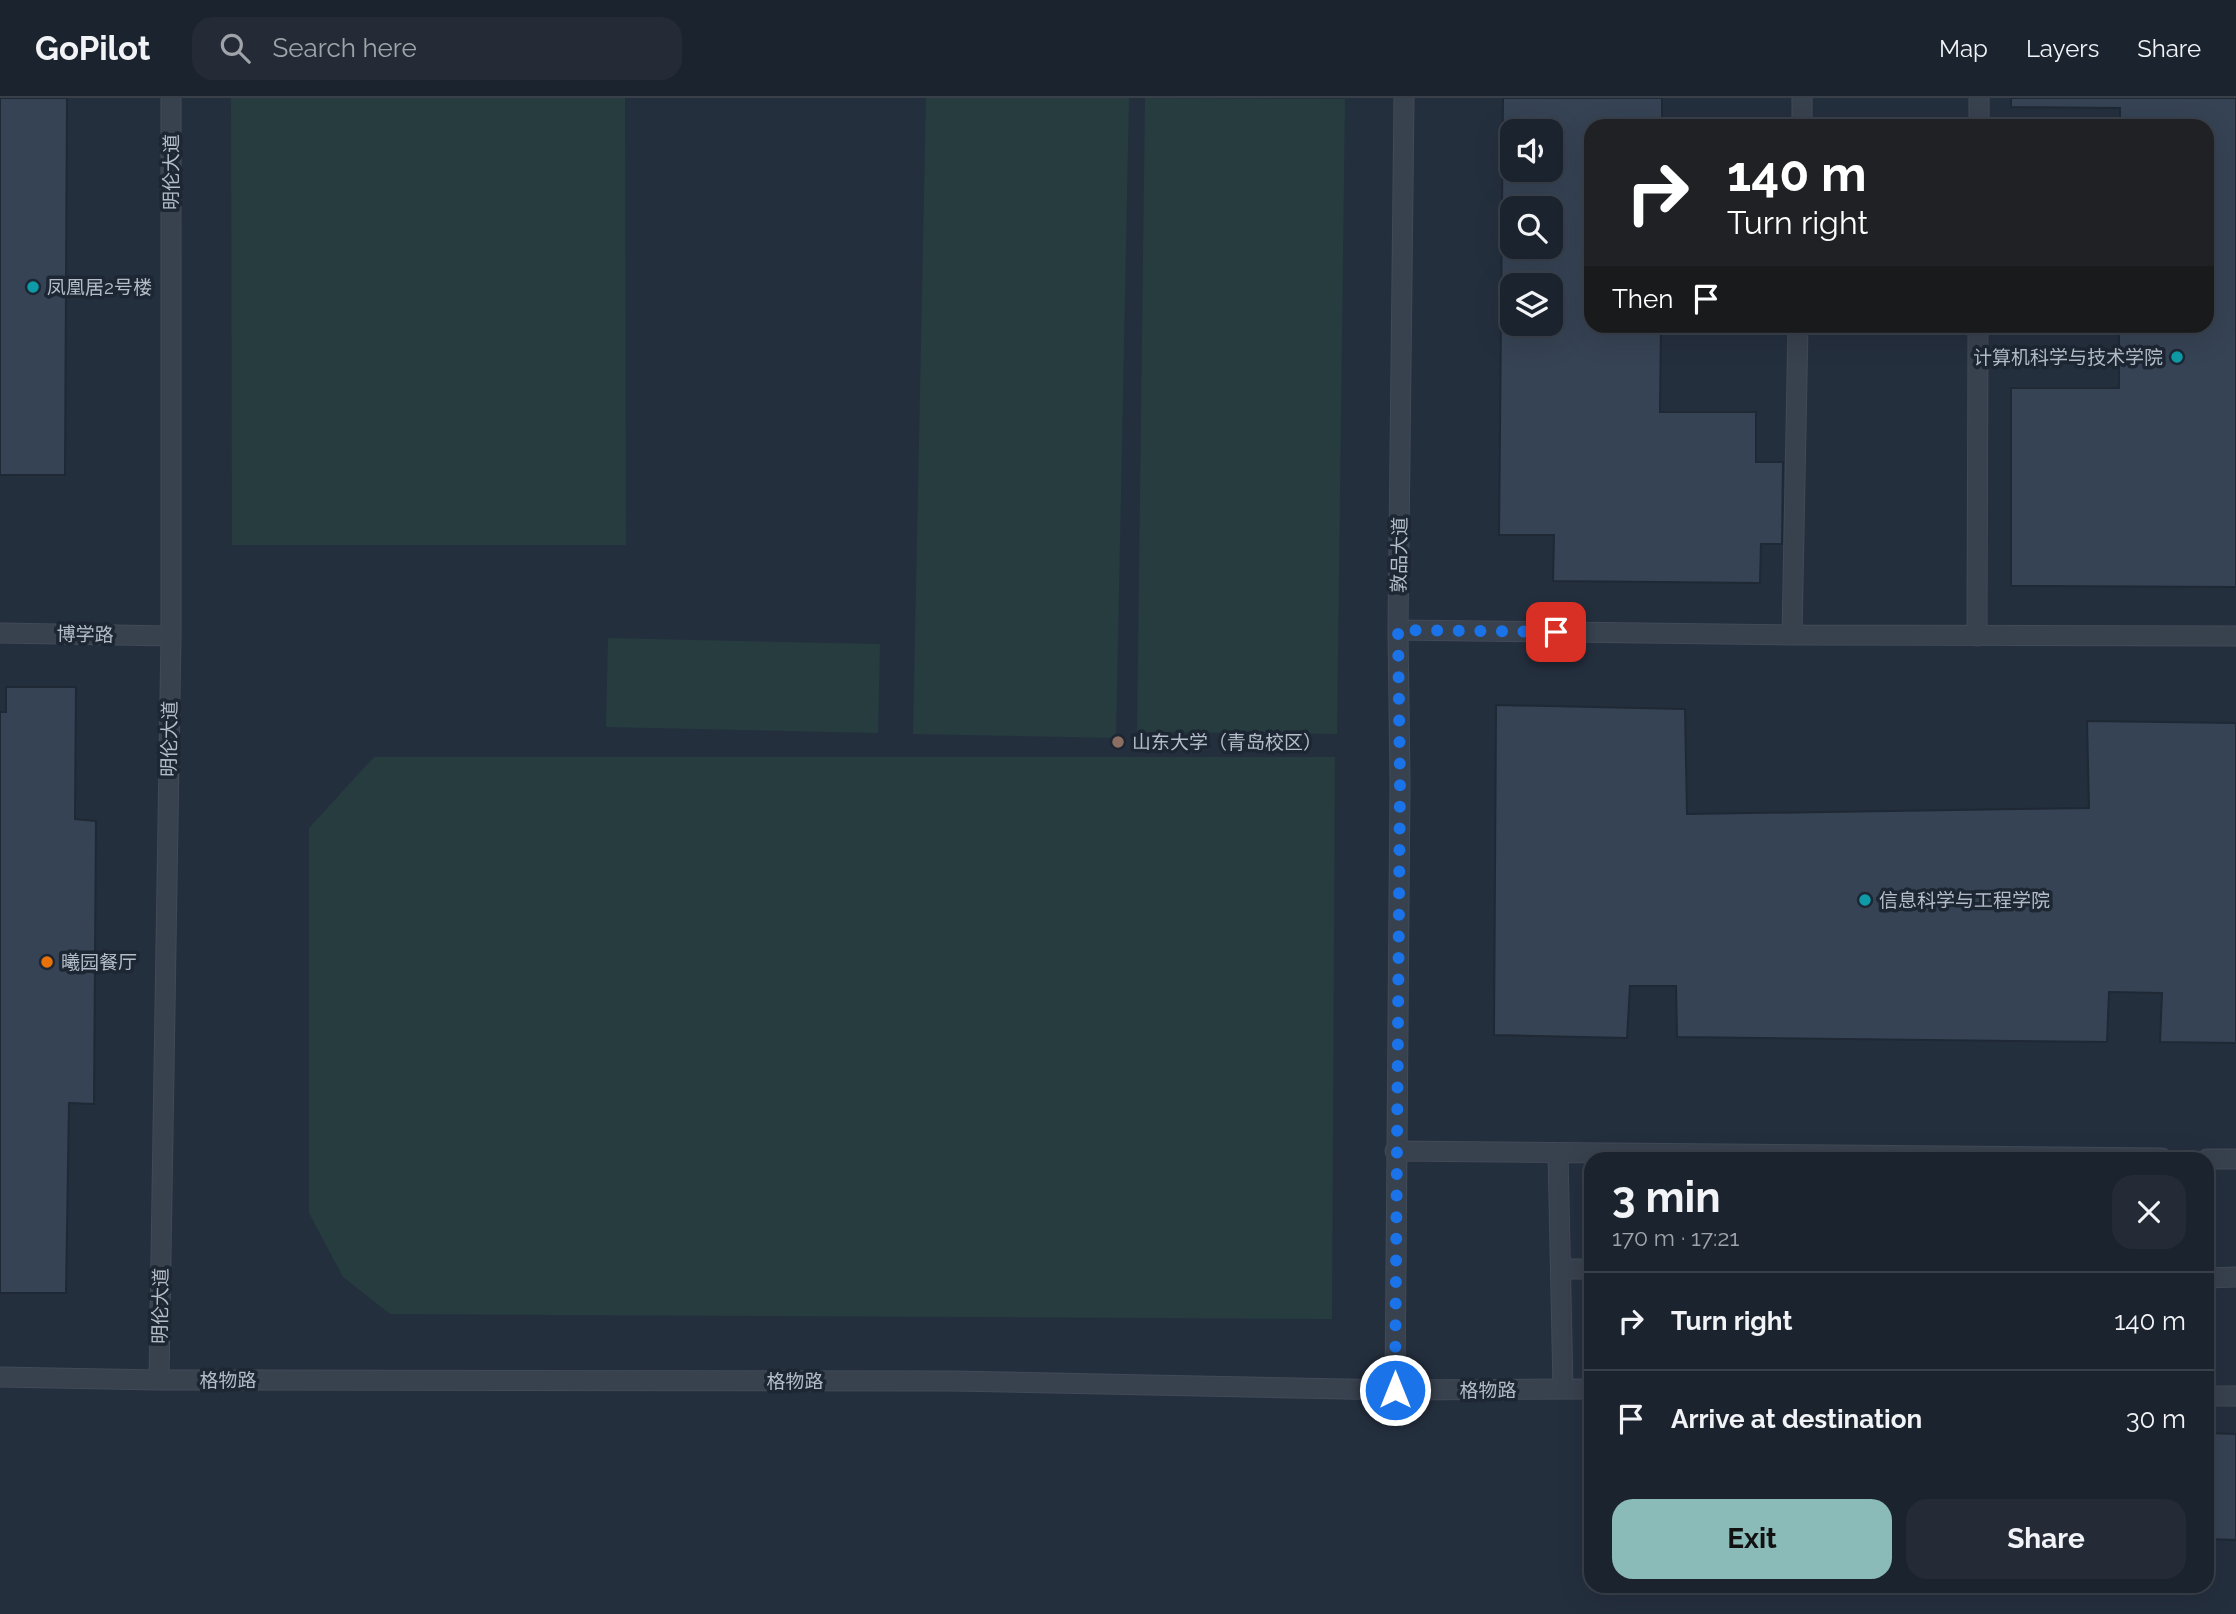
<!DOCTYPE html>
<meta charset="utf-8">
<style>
:root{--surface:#1b232e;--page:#242b36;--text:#f1f3f6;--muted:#a0a4aa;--line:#39404a;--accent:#8bbbb9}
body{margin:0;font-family:Raleway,"Noto Sans SC",sans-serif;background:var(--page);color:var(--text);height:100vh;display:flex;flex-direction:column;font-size:26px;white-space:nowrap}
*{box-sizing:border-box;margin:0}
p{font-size:23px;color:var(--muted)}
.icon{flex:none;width:38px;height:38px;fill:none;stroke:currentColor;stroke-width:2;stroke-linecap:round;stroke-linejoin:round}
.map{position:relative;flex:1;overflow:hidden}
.side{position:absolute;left:1584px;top:1054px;width:630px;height:441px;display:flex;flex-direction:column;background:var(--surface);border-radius:21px;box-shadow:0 7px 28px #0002,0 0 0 2px var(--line)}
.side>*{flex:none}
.banner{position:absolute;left:1584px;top:21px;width:630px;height:214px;border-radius:21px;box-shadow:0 7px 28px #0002,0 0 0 2px var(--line);background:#202124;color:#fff;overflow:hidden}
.buttons{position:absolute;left:1500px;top:21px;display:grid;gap:14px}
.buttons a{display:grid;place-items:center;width:63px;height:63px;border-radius:14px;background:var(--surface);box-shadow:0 7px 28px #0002,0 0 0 2px var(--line);font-size:35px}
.pin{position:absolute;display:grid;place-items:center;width:60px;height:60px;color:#fff;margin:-30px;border-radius:14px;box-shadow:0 4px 10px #0006}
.me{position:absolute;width:77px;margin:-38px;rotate:0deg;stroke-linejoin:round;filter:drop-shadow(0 0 5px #0008)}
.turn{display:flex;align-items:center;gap:24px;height:147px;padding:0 28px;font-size:32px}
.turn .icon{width:91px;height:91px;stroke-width:2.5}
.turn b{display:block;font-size:49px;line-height:60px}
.then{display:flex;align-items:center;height:66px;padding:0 28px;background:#0003;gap:14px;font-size:26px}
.round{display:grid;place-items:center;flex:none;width:74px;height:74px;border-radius:21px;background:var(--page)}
.summary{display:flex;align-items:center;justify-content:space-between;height:119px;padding:0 28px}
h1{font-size:42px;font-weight:700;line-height:52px}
.button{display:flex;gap:14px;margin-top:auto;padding:14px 28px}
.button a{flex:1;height:80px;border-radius:21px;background:var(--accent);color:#111;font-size:28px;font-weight:700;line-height:80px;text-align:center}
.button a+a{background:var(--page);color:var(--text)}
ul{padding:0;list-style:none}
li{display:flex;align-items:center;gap:21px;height:98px;padding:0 28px;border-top:2px solid var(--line)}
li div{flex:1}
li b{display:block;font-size:26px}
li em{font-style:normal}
header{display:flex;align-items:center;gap:42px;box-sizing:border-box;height:98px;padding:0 35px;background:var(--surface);border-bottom:2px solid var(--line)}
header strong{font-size:33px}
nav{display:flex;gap:38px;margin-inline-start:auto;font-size:24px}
.search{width:490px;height:63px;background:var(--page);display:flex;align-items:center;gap:18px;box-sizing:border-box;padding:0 24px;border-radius:21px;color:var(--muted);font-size:26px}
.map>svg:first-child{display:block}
.green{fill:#263c3f}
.building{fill:#364354;stroke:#1f2835;stroke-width:2;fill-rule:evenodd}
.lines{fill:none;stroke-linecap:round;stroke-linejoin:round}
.service-casing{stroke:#414a57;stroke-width:21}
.service{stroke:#38414e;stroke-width:19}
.route{stroke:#1a73e8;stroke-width:12;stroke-dasharray:0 21.6}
.culture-dot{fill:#0f9aa8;stroke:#1d2633;stroke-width:2.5}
.education-dot{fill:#8d6e63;stroke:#1d2633;stroke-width:2.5}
.food-dot{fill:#e8710a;stroke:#1d2633;stroke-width:2.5}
.labels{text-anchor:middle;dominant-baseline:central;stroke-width:7;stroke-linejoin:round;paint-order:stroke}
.street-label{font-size:19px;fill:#b4bcc9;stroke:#1d2633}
.poi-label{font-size:19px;fill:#b4bcc9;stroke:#1d2633;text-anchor:start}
</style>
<header>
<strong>GoPilot</strong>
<div class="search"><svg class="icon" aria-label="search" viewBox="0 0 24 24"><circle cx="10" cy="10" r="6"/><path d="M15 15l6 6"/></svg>Search here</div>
<nav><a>Map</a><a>Layers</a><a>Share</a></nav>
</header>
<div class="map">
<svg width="2236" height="1516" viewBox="0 0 2236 1516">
<rect width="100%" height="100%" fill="#242f3e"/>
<path class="green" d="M231,0H625L626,447H232Z
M926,0H1129L1116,640L913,636Z
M1145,0L1345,1L1337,636L1137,634Z
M608,540L880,546L878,635L606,629Z
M374,659H1335L1332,1221L390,1216L343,1179L309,1115V730Z"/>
<path class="building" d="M0,0H67L65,377H0Z
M1503,0H1662V28H1591V228H1661L1660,314H1756V364H1783L1782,446H1761L1760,485L1553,483L1554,437H1499ZM1512,33H1550V72H1512ZM1512,110H1550V149H1512ZM1512,187H1550V226H1512Z
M2011,0H2236V489L2011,488V290H2119V228H2207V28H2120V10L2011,9Z
M6,589H76L75,721L96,723L94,1006L69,1005L66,1195H0V614H6Z
M1496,607L1685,611L1687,716L2089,710L2087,623L2236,625V945L2160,944L2162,895L2109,894L2107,944L1677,939L1676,888H1630L1627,940L1494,937Z
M2207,1335L2236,1336V1442L2207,1441Z"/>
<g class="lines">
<g class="service-casing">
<path id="service" d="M1802,28V0
M1979,28V0
M1398,532L1792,537L2236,538
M0,535L171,538
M1792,537L1798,228
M1977,538L1978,228
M1395,1053L2162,1060
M1558,1055L1563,1291
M2207,1061H2236
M1561,1171H1591
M2207,1180L2236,1179
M0,1279L159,1282L953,1283L1395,1292L1591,1291
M159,1282L171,538V0
M1395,1292L1400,684L1398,532L1404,0
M2207,1298H2236"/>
</g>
<use href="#service" class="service"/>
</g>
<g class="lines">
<path class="route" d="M1395,1292L1400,684L1398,532L1556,534"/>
</g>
<g class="culture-dot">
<circle cx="33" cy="189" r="7"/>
<circle cx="2177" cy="259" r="7"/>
<circle cx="1865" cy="802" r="7"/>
</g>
<circle class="education-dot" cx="1118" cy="644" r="7"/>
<circle class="food-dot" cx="47" cy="864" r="7"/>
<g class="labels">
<g class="street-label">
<text transform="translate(171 74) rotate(-90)">明伦大道</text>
<text transform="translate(1399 457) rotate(-89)">敦品大道</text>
<text transform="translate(85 536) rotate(1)">博学路</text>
<text transform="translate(169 641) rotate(-89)">明伦大道</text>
<text transform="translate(160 1208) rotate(-89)">明伦大道</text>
<text x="228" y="1282">格物路</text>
<text x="795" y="1283">格物路</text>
<text x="1488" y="1292">格物路</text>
</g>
<g class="poi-label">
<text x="47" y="189">凤凰居2号楼</text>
<text x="2163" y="259" text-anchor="end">计算机科学与技术学院</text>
<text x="1132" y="644">山东大学（青岛校区）</text>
<text x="1879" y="802">信息科学与工程学院</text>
<text x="61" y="864">曦园餐厅</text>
</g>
</g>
</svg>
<div class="buttons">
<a><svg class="icon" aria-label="sound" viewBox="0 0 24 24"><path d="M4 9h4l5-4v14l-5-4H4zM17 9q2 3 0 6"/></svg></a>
<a><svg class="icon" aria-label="search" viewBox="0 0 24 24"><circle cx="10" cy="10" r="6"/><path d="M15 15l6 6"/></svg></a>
<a><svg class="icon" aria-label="layers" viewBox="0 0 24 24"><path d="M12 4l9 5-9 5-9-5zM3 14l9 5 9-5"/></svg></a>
</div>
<div class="pin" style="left:1556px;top:534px;background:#d93025"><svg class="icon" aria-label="arrive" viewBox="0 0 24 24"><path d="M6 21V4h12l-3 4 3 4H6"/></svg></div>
<svg class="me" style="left:1395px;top:1292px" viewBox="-20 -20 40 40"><circle r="17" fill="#1a73e8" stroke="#fff" stroke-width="3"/><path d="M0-11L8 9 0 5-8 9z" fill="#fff"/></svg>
<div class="banner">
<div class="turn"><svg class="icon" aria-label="right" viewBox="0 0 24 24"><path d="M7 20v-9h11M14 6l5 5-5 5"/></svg><div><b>140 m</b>Turn right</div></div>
<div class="then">Then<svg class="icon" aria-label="arrive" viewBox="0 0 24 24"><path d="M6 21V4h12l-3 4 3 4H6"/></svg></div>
</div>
<section class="side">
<div class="summary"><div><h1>3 min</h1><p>170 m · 17:21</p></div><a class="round"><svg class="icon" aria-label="close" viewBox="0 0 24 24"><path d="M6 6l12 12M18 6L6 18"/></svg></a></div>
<ul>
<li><svg class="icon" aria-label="right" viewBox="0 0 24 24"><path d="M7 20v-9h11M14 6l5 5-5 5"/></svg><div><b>Turn right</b></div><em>140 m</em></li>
<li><svg class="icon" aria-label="arrive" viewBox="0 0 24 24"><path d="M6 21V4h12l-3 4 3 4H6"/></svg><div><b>Arrive at destination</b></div><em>30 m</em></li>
</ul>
<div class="button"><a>Exit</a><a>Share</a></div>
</section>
</div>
